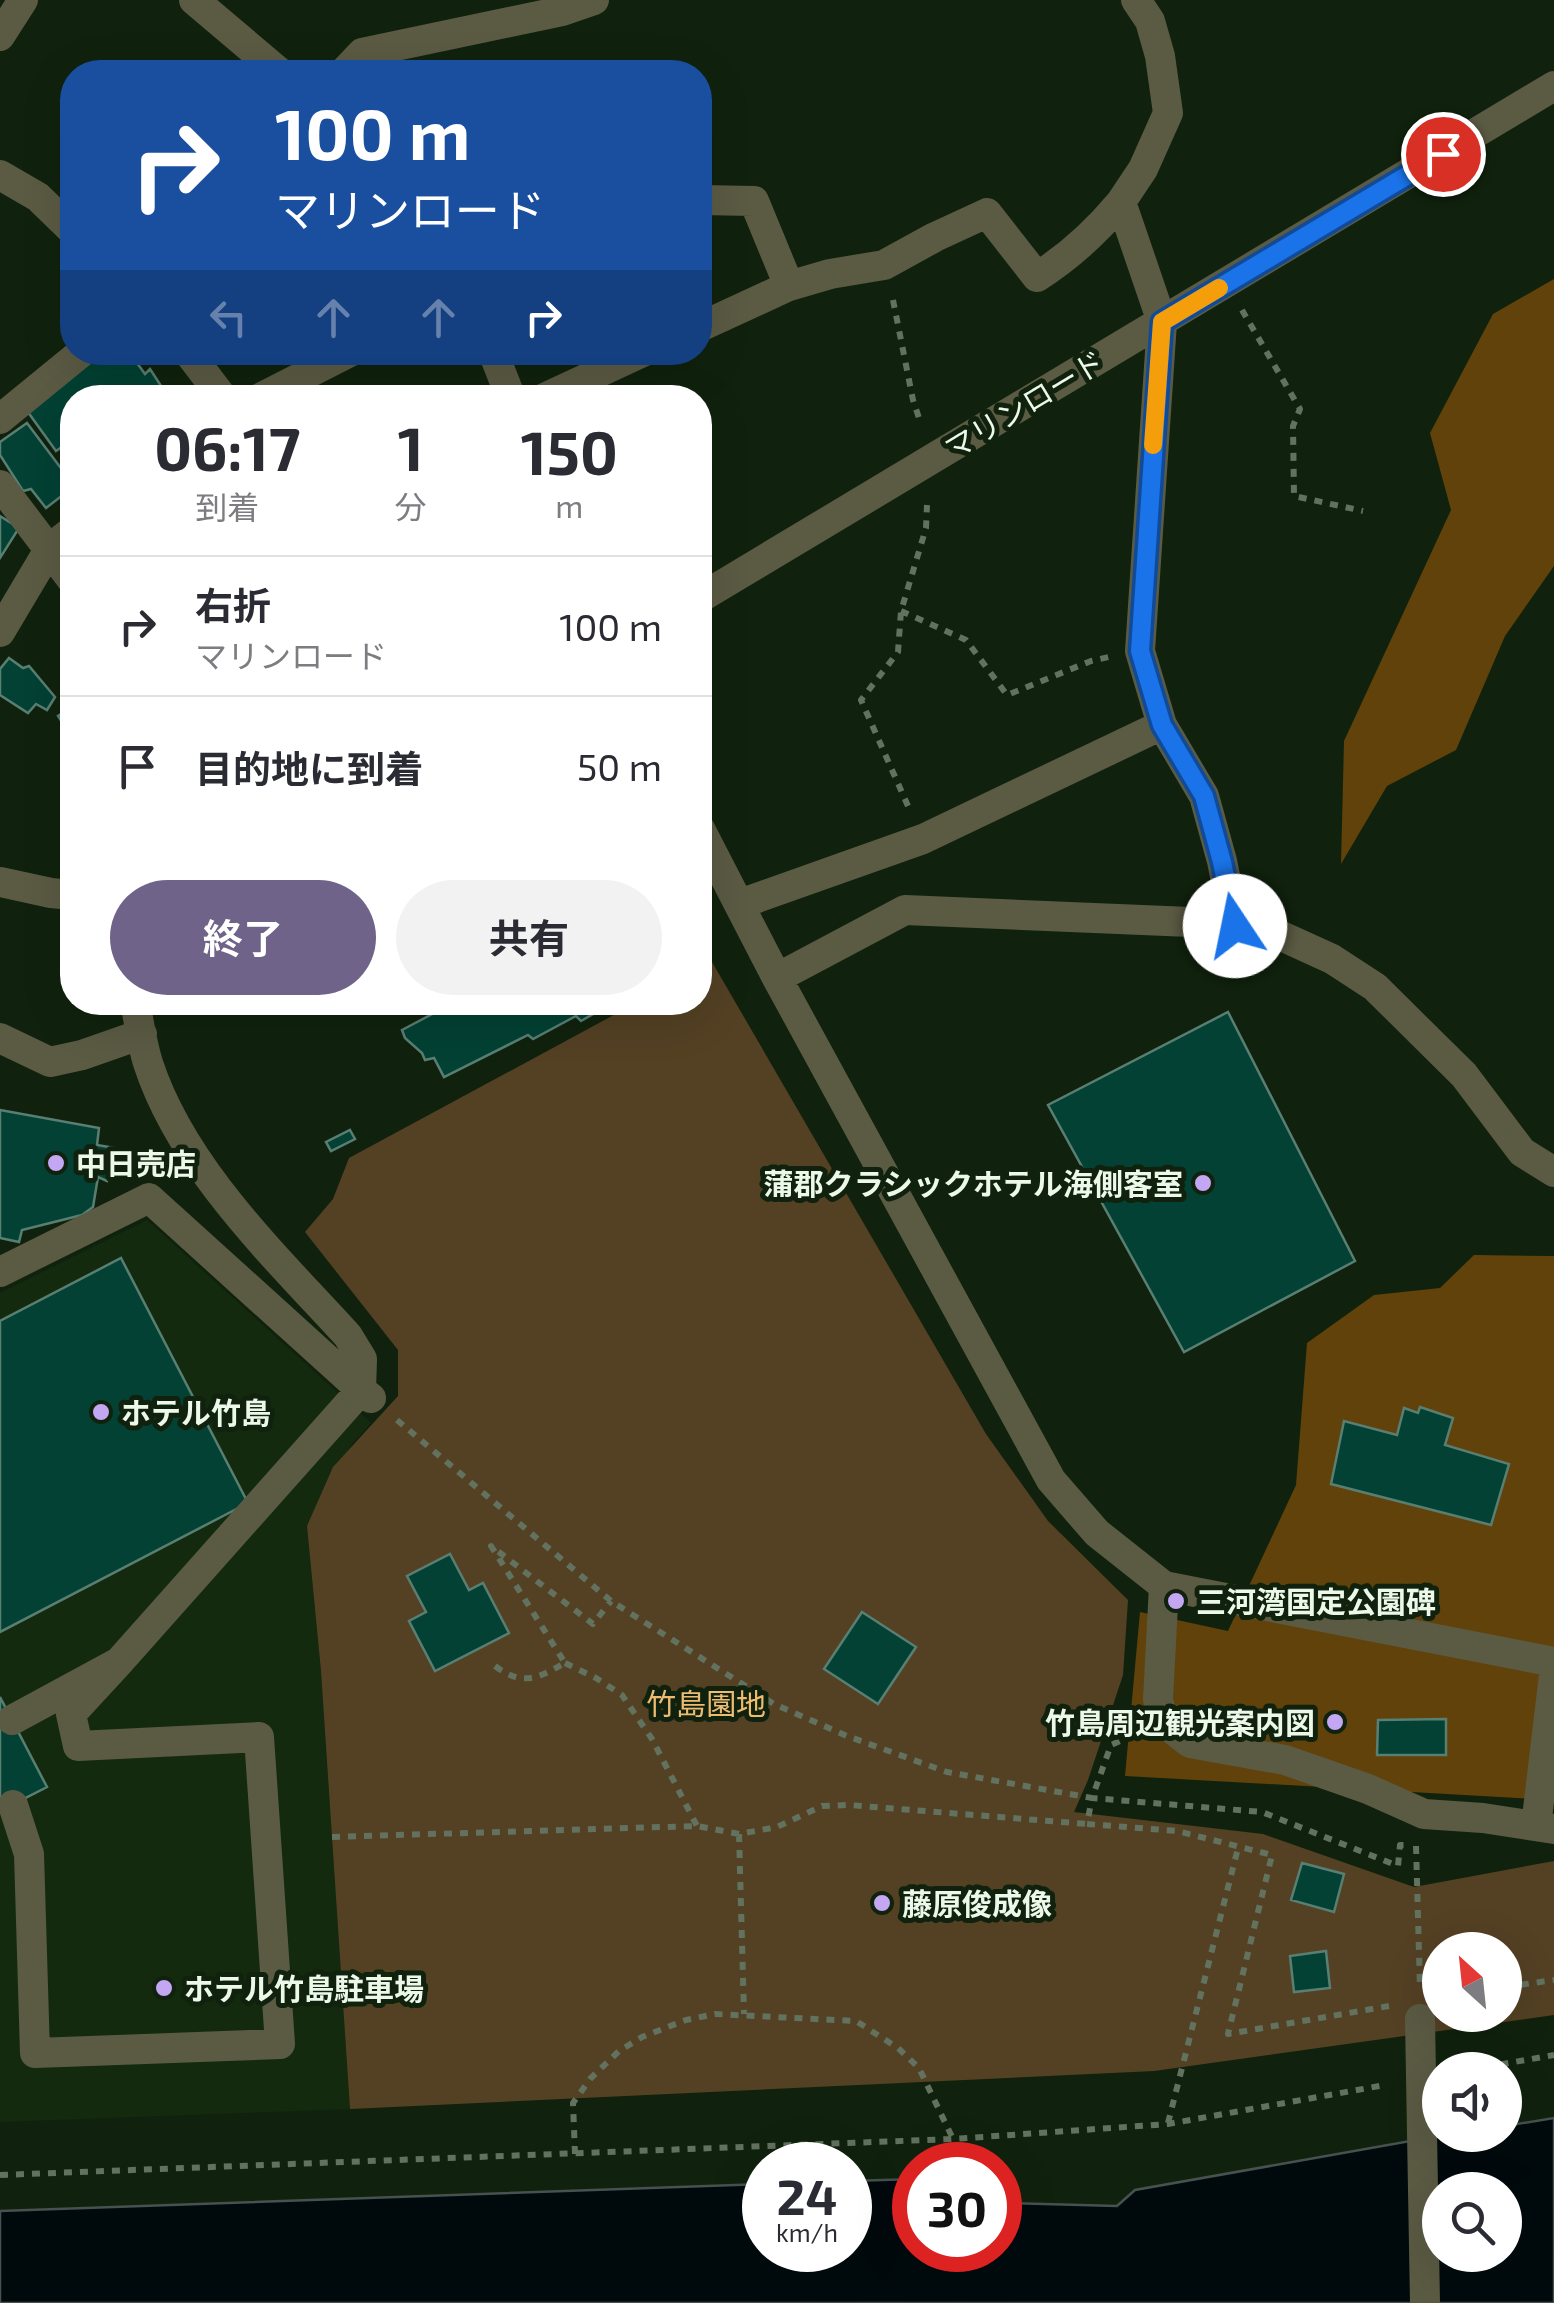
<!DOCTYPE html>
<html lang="ja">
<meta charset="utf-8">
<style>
:root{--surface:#fff;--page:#f2f2f3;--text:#2b2b33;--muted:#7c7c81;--line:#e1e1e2;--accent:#6f6389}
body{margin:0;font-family:"Exo 2","Noto Sans JP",sans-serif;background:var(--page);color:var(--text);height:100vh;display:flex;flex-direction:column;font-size:38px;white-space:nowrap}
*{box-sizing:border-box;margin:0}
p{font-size:32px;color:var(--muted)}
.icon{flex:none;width:55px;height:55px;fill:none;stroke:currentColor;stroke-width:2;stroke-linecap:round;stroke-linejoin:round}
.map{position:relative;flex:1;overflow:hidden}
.sheet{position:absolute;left:60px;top:385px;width:652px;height:630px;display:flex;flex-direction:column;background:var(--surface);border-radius:40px;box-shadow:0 10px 40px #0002}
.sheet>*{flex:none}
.guide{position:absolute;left:60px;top:60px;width:652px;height:305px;border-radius:40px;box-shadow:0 10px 40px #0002;background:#1a4fa0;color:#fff;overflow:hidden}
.needle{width:65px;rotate:333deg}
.buttons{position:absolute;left:1422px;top:1932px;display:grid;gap:20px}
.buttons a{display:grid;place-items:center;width:100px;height:100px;border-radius:50%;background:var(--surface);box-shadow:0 10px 40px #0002;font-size:50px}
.speed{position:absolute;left:742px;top:2142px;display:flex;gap:20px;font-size:50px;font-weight:700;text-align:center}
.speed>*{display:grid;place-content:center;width:130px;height:130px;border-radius:50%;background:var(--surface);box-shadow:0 10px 40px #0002;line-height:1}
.speed small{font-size:25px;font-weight:400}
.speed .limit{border:15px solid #d22;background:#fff;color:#111}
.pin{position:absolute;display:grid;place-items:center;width:85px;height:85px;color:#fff;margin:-42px;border:5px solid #fff;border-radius:50%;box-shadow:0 2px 10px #0007}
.me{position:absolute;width:110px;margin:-55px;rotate:349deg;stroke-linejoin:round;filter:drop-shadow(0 0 8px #0008)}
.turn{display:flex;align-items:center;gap:35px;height:210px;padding:0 50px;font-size:45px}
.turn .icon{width:130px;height:130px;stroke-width:2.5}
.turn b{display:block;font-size:70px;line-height:85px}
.lanes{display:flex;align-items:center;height:95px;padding:0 50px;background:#0003;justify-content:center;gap:50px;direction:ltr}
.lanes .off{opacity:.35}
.eta{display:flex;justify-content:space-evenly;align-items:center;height:170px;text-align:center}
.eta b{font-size:60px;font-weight:700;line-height:70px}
.button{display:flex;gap:20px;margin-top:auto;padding:20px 50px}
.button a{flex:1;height:115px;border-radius:60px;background:var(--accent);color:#fff;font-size:40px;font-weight:700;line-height:115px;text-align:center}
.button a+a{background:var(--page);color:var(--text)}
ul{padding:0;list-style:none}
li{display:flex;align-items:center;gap:30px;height:140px;padding:0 50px;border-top:2px solid var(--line)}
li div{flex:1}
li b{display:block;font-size:38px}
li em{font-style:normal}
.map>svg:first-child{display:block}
.built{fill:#132a0f}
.green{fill:#544124;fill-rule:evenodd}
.forest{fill:#61420a}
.water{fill:#000a0d;stroke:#47514f;stroke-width:2.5;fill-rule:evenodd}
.building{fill:#024133;stroke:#597e72;stroke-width:2.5}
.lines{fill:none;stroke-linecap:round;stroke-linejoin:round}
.path{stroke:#62725f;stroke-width:6;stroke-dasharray:8 8;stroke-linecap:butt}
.minor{stroke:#5b5b44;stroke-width:30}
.minor-bridge{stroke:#5b5b44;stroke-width:30}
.route-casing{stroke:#114b97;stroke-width:25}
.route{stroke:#1a73e8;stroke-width:18}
.slow{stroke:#f59e0b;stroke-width:18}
.poi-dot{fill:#c3a7f2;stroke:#10220d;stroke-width:4}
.labels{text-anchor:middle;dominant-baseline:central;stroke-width:10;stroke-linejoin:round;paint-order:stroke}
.street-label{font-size:30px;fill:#ecf8ea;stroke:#10220d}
.poi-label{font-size:30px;font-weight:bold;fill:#ecf8ea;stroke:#10220d;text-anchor:start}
.park-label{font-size:30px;fill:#eebc71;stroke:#10220d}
</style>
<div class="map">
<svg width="1554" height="2303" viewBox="0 0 1554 2303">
<rect width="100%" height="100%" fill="#10220d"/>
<path class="built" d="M147,1220L371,1423L352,1444L307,1526L321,1671L350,2109L0,2122V1293Z"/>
<path class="green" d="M712,962L986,1434L1048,1521L1128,1600L1123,1675L1088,1780L1074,1812L1263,1834L1414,1887L1554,1861V2015L1154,2071L350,2109L321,1671L307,1526L333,1467L398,1396V1350L305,1232L333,1199L349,1158L636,1003L700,1002V968ZM1440,1950H1505V2015H1440Z"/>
<path class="forest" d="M1554,279V566L1505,636L1456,750L1387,786L1341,864L1344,741L1451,510L1430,433L1493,314Z
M1474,1255L1554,1256V1800L1125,1776L1140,1612L1228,1631L1296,1485L1307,1343L1374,1295L1440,1288Z"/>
<path class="water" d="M1554,2118V2303H0V2211L765,2184V2250H850V2181L915,2179V2250H1000V2207L1010,2203L1117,2206L1135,2190L1444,2135H1505V2126ZM1440,2190H1505V2255H1440Z"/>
<path class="building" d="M101,352H129L145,374L150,369L165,392L157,398H72V440L56,451L25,408Z
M27,423L72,483V488L46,508L31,489L23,491L0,455V442Z
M0,516L19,528L0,558Z
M9,658L23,668L29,666L55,697L47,710L36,704L28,713L0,695V669Z
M72,707V738L58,716Z
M393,1002H424L403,1013Z
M455,1002H614L581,1021L576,1016L533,1039L528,1035L444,1077L434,1058L425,1060L422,1053L405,1038L402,1030Z
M1228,1012L1355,1261L1184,1352L1048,1105Z
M0,1110L99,1128L97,1145L115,1148L107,1181L98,1177L93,1207L82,1215L22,1230L19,1242L0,1238Z
M350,1130L355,1139L331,1151L326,1142Z
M121,1258L248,1503L0,1632V1321Z
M1420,1407L1453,1418L1445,1445L1509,1464L1491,1525L1331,1484L1344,1421L1397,1435L1404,1408L1418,1413Z
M450,1554L469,1590L483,1583L509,1633L435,1671L409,1621L426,1612L407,1576Z
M862,1612L916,1647L878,1704L824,1669Z
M0,1697L47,1787L0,1811Z
M1446,1719V1755H1377L1378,1720Z
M1302,1863L1344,1874L1334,1912L1291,1900Z
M1326,1951L1330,1988L1294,1992L1290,1956Z"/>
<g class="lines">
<path class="path" d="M893,300L913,400L921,424
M1242,310L1300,409L1293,426L1294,496L1363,511
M901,611L966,640L1007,695L1091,661L1109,657
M908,806L861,700L898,652L901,611L926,528L927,505
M397,1420L611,1601L774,1704L847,1736L947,1772L1092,1798L1111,1745L1134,1735
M565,1663L596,1678L622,1695L652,1739L697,1826
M495,1666C523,1687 538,1678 565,1663L491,1546L593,1624L611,1601
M739,1834L744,2014
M332,1837L697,1826L739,1834L777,1827L822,1806L849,1805L1087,1824
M1416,1846L1420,1988
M1505,1987L1554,1980
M1389,2006L1228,2034L1272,1855L1177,1831L1087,1824L1092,1798L1262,1812L1398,1866L1400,1845H1406
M1469,2070L1554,2055
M1168,2123L1238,1848
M575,2154L573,2103L590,2079L619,2051L642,2037L686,2020L715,2014L856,2021L898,2048L919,2068L953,2139
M0,2175L953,2139L1168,2124L1385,2085"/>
<path class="minor" d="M194,0L279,72
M0,36L23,0
M344,72L362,53L562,11L594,0
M0,175L38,197L72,230
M700,200L754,201L789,286
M700,327L789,286L830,274L884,265L935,237L987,213L1037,277C1070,256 1096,232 1121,202
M188,352L223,398
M493,352L511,398
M260,398L350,352
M544,398L643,352
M0,419L82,352
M0,485L72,580
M700,598L1554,86
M0,632L50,548L72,531
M1162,725L1204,796L1222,861L1235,926
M700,829L777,978L1051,1480L1097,1533L1164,1586L1554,1662
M0,882L51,893L72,895
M740,904L923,839L1162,725L1140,651L1162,322L1121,202L1143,169L1168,113L1160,56L1150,21L1136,0
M777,978L905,910L1190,922L1266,929L1332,959L1375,987L1464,1075L1522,1152L1554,1172
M135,1002C139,1022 142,1044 148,1063C182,1168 275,1256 348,1336L362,1359L361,1390L371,1398
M0,1038L50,1062L82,1055L142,1034
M0,1272L149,1198L361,1390L119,1662L12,1720
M1164,1586L1158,1699L1163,1722L1190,1743L1285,1760L1368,1789L1424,1814L1483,1818L1554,1829
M13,1805L29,1854L35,2053L280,2044L259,1737L78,1746L71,1714L119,1662
M1536,1826L1554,1675"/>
<path class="minor-bridge" d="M1420,2019L1425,2303"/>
</g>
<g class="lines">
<g class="route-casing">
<path id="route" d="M1235,926L1222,862L1204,796L1162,725L1140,651L1162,322L1443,154"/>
</g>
<use href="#route" class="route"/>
<path class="slow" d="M1153,445L1162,322L1219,288"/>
</g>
<g class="poi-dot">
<circle cx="56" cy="1163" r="10"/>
<circle cx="1203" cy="1183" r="10"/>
<circle cx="101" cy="1412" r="10"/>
<circle cx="1176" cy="1601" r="10"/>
<circle cx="1335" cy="1722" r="10"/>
<circle cx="882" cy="1903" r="10"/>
<circle cx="164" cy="1988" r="10"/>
</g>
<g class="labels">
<g class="street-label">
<text transform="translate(1024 404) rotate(-31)">マリンロード</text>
</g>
<g class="poi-label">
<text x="76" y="1163">中日売店</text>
<text x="1183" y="1183" text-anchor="end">蒲郡クラシックホテル海側客室</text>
<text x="121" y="1412">ホテル竹島</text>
<text x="1196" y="1601">三河湾国定公園碑</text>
<text x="1315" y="1722" text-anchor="end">竹島周辺観光案内図</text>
<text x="902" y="1903">藤原俊成像</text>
<text x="184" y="1988">ホテル竹島駐車場</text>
</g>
<g class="park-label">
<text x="706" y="1703">竹島園地</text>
</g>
</g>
</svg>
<div class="buttons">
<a><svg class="needle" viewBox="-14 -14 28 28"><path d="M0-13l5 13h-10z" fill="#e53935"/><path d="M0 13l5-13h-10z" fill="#7c7c81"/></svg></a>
<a><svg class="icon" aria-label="sound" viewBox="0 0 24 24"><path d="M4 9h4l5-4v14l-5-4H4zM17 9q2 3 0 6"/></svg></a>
<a><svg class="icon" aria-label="search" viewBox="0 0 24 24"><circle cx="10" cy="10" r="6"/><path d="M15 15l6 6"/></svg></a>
</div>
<div class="speed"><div>24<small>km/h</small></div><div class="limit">30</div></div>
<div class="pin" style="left:1443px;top:154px;background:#d93025"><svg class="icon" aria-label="arrive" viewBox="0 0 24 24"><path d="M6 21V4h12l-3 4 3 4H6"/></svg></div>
<svg class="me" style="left:1235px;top:926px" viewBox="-20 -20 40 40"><circle r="19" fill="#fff"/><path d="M0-13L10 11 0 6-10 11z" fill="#1a73e8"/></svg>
<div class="guide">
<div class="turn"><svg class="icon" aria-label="right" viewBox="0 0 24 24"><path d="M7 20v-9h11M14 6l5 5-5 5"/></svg><div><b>100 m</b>マリンロード</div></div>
<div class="lanes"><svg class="icon off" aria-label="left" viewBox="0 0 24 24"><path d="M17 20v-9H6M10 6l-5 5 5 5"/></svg><svg class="icon off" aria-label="ahead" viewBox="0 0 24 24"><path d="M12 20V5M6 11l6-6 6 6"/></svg><svg class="icon off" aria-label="ahead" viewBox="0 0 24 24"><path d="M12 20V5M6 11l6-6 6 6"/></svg><svg class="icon" aria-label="right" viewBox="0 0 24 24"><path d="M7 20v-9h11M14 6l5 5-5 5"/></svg></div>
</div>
<section class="sheet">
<div class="eta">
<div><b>06:17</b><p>到着</p></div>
<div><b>1</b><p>分</p></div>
<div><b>150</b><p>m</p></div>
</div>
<ul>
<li><svg class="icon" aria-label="right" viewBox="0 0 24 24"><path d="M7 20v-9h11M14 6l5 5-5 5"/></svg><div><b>右折</b><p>マリンロード</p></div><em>100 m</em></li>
<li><svg class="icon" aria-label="arrive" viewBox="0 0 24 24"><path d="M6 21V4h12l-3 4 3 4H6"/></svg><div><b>目的地に到着</b></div><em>50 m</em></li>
</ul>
<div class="button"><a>終了</a><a>共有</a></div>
</section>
</div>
